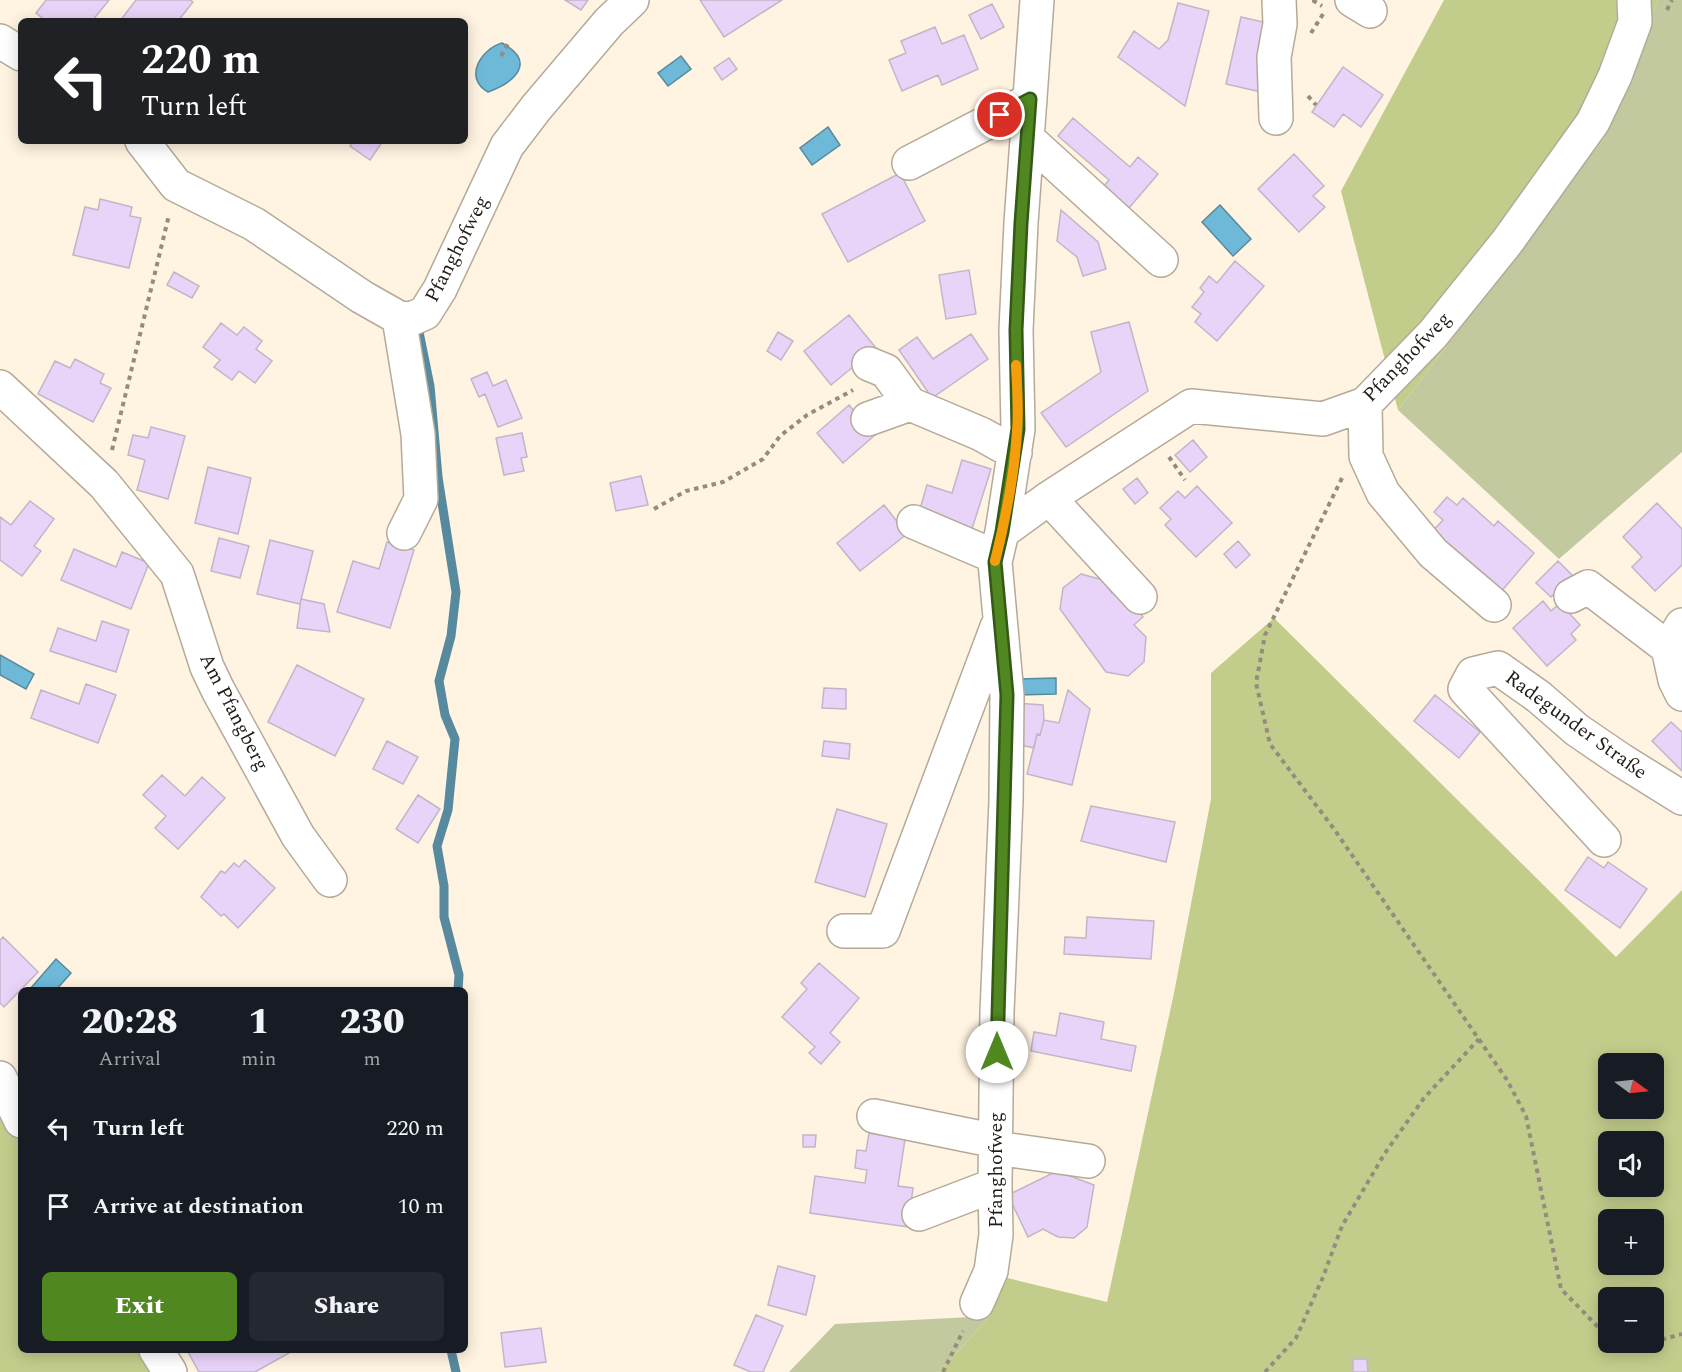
<!DOCTYPE html>
<meta charset="utf-8">
<style>
:root{--surface:#171b24;--page:#242831;--text:#f1f3f6;--muted:#9ea1a6;--accent:#508721}
body{margin:0;font-family:Spectral,serif;background:var(--page);color:var(--text);height:100vh;display:flex;flex-direction:column;font-size:22px;white-space:nowrap}
*{box-sizing:border-box;margin:0}
p{font-size:20px;color:var(--muted)}
.icon{flex:none;width:33px;height:33px;fill:none;stroke:currentColor;stroke-width:2;stroke-linecap:round;stroke-linejoin:round}
.map{position:relative;flex:1;overflow:hidden}
.side{position:absolute;left:18px;top:987px;width:450px;height:366px;display:flex;flex-direction:column;background:var(--surface);border-radius:9px;box-shadow:0 3px 15px #0003}
.side>*{flex:none}
.banner{position:absolute;left:18px;top:18px;width:450px;height:126px;border-radius:9px;box-shadow:0 3px 15px #0003;background:#202124;color:#fff;overflow:hidden}
.needle{width:39px;rotate:105deg}
.tools{position:absolute;left:1598px;top:1053px;display:grid;gap:12px}
.tools a{display:grid;place-items:center;width:66px;height:66px;border-radius:9px;background:var(--surface);box-shadow:0 3px 15px #0003;font-size:30px}
.pin{position:absolute;display:grid;place-items:center;width:51px;height:51px;color:#fff;margin:-26px;border:3px solid #fff;border-radius:50%;box-shadow:0 2px 6px #0007}
.me{position:absolute;width:66px;margin:-33px;rotate:0deg;stroke-linejoin:round;filter:drop-shadow(0 0 4px #0008)}
.turn{display:flex;align-items:center;gap:21px;height:126px;padding:0 24px;font-size:27px}
.turn .icon{width:78px;height:78px;stroke-width:2.5}
.turn b{display:block;font-size:42px;line-height:51px}
.eta{display:flex;justify-content:space-evenly;align-items:center;height:102px;text-align:center}
.eta b{font-size:36px;font-weight:800;line-height:42px}
.button{display:flex;gap:12px;margin-top:auto;padding:12px 24px}
.button a{flex:1;height:69px;border-radius:9px;background:var(--accent);color:#fff;font-size:24px;font-weight:800;line-height:69px;text-align:center}
.button a+a{background:var(--page);color:var(--text)}
ul{padding:0;list-style:none}
li{display:flex;align-items:center;gap:18px;height:78px;padding:0 24px}
li div{flex:1}
li b{display:block;font-size:22px}
li em{font-style:normal}
.map>svg:first-child{display:block}
.green{fill:#c3c99f}
.forest{fill:#c3cd8b;fill-rule:evenodd}
.water{fill:#6eb8d8;stroke:#578a9e;stroke-width:1.5}
.lines{fill:none;stroke-linecap:round;stroke-linejoin:round}
.stream{stroke:#578a9e;stroke-width:9}
.building{fill:#e8d4f8;stroke:#c0b6c8;stroke-width:1.5}
.minor-casing{stroke:#b5aa99;stroke-width:36}
.path{stroke:#958c80;stroke-width:4;stroke-dasharray:4.5 4.5;stroke-linecap:butt}
.minor{stroke:#fff;stroke-width:33}
.route-casing{stroke:#345815;stroke-width:15}
.route{stroke:#508721;stroke-width:10}
.slow{stroke:#f59e0b;stroke-width:10}
.labels{text-anchor:middle;dominant-baseline:central;stroke-width:4.5;stroke-linejoin:round;paint-order:stroke}
.street-label{font-size:20px;fill:#211d16;stroke:#fff}
</style>
<div class="map">
<svg width="1682" height="1372" viewBox="0 0 1682 1372">
<rect width="100%" height="100%" fill="#fff3e1"/>
<path class="green" d="M1658,0H1682V452L1559,559L1398,410L1605,137Z
M990,1316L939,1372H789L835,1324Z"/>
<path class="forest" d="M1444,0H1658L1605,137L1398,410L1341,191Z
M1274,618L1616,957L1682,890V1372H939L990,1316L1003,1277L1107,1302L1174,993L1211,799V673ZM1608,1064H1653V1108H1608ZM1608,1142H1653V1186H1608ZM1608,1220H1653V1264H1608ZM1608,1298H1653V1342H1608Z
M0,1077L21,1106V1350H173L186,1372H0Z"/>
<path class="water" d="M502,43C537,62 515,82 488,92C463,78 481,49 502,43Z
M681,56L691,69L668,86L658,73Z
M828,127L840,145L812,165L800,148Z
M1220,205L1251,239L1233,256L1202,222Z
M0,655L34,674L26,689L0,675Z
M1056,678V694L1018,695V679Z
M56,959L71,973L56,990H32L30,989Z"/>
<g class="lines">
<path class="stream" d="M419,332L430,386L438,477L456,592L451,636L439,681L445,715L455,739L448,810L437,846L444,886V917L459,975L458,990
M451,1350L456,1372"/>
</g>
<path class="building" d="M46,0H109L92,21H46L36,13Z
M136,0H190L193,2L178,21H120Z
M565,0H588L581,10Z
M700,0H782L724,37Z
M1178,3L1209,11L1185,106L1118,57L1134,31L1159,49L1168,40Z
M992,4L1004,27L981,39L969,15Z
M1241,17L1268,23L1261,92L1226,84Z
M935,27L942,44L964,35L978,69L942,85L938,75L902,91L889,60L906,53L901,41Z
M729,58L737,69L722,80L714,68Z
M1343,67L1383,95L1361,127L1343,114L1334,127L1312,112Z
M1073,118L1130,167L1138,157L1158,174L1129,208L1104,186L1109,180L1058,136Z
M353,141H383L370,160L350,146Z
M1294,154L1324,186L1313,196L1325,207L1299,232L1258,189Z
M900,173L925,221L848,262L822,214Z
M100,199L132,207L130,216L141,218L129,268L73,255L85,207L98,210Z
M1061,210L1098,242L1106,269L1083,276L1077,257L1057,241Z
M1235,261L1264,286L1217,341L1195,322L1201,314L1192,307L1204,292L1200,288L1209,276L1217,283Z
M969,270L976,314L946,319L939,275Z
M174,272L199,286L192,298L167,285Z
M849,315L876,348L831,385L804,351Z
M1129,322L1148,391L1066,447L1041,413L1101,372L1091,332Z
M221,323L237,335L244,327L262,341L256,349L272,361L255,383L239,371L232,380L214,367L220,360L203,347Z
M778,332L793,341L781,360L767,351Z
M971,334L988,359L932,398L899,350L917,337L933,359Z
M75,359L104,374L100,383L111,388L93,422L38,394L55,361L70,368Z
M487,372L493,386L506,380L522,418L498,427L485,394L479,397L471,379Z
M849,405L875,435L843,463L817,433Z
M151,427L185,436L168,499L137,490L145,460L128,455L133,435L148,438Z
M522,433L527,457L521,458L524,471L504,475L496,438Z
M1193,440L1207,457L1190,472L1175,455Z
M962,460L991,469L971,532L936,522L938,514L920,509L927,485L952,493Z
M208,467L251,478L238,534L195,523Z
M641,476L648,505L616,511L610,483Z
M1137,478L1148,493L1135,504L1123,489Z
M1197,486L1232,523L1196,557L1165,525L1171,519L1160,508L1178,491L1185,498Z
M1447,497L1457,505L1463,498L1494,526L1498,521L1534,553L1500,593L1432,532L1443,520L1434,512Z
M30,501L54,519L34,546L41,551L22,576L0,560V517L11,525Z
M1657,503L1682,529V565L1655,591L1632,567L1642,557L1623,537Z
M884,505L907,534L860,571L837,543Z
M219,538L249,546L240,578L211,571Z
M270,540L313,551L300,604L257,594Z
M1238,541L1250,555L1236,568L1224,554Z
M387,542L414,550L390,628L337,612L353,561L379,569Z
M74,549L116,567L122,552L149,563L131,609L61,580Z
M1558,561L1573,576L1551,597L1536,583Z
M1081,574L1103,580L1112,593L1121,586L1143,617L1134,625L1146,637L1144,662L1128,676L1106,672L1060,609L1063,588Z
M301,599L324,604L330,632L297,628Z
M1543,601L1551,611L1560,603L1580,625L1571,634L1576,640L1547,666L1513,628Z
M102,621L129,630L116,672L50,651L58,628L96,641Z
M297,665L364,699L335,756L268,722Z
M86,684L116,695L98,743L31,718L41,690L79,704Z
M824,688L846,689V709L822,708Z
M1068,690L1090,709L1072,785L1027,774L1037,734L1040,735L1044,720L1059,723Z
M1435,695L1480,732L1459,758L1414,721Z
M1016,703L1043,705L1044,720L1040,735L1037,734L1034,748L1016,744Z
M1671,722L1682,732V771L1652,741Z
M387,741L418,757L403,784L373,769Z
M824,741L850,744L849,759L822,756Z
M162,775L185,796L202,777L225,798L178,849L155,828L166,816L143,795Z
M418,795L440,809L418,843L396,829Z
M1091,806L1175,822L1166,862L1081,841Z
M837,809L887,824L865,897L815,882Z
M1588,857L1604,868L1608,862L1647,889L1620,928L1565,890Z
M245,860L275,888L238,928L224,914L221,916L201,897L221,871L225,873L234,863L239,867Z
M1087,917L1154,921L1151,959L1064,954L1065,937L1086,938Z
M3,937L38,972L4,1007L0,1003V940Z
M819,963L859,998L830,1033L840,1042L821,1064L809,1053L815,1047L782,1017L807,989L801,983Z
M1060,1013L1104,1022L1101,1039L1136,1046L1131,1071L1031,1051L1034,1032L1056,1036Z
M869,1133L905,1139L898,1186L913,1188L908,1227L810,1213L815,1176L865,1183L867,1170L855,1168L857,1150L866,1151Z
M803,1135H816L815,1147H803Z
M1057,1171L1094,1185L1087,1227L1074,1238L1058,1237L1043,1229L1028,1237L1008,1195Z
M778,1266L815,1276L806,1315L768,1305Z
M756,1315L783,1326L763,1372H751L734,1365Z
M541,1328L546,1362L505,1367L501,1333Z
M187,1350H287L289,1353L255,1372H199Z
M1353,1359H1367L1368,1372H1353Z"/>
<g class="lines">
<g class="minor-casing">
<path id="minor" d="M1352,0L1370,11
M0,41L21,54
M1276,118L1274,57L1280,24L1279,0
M1027,138L1161,260
M142,141L176,185L254,224L362,297L399,318L411,319L425,313L440,289L507,146L536,108L609,22L632,0
M909,163L1030,100
M399,318L418,434L421,499L404,533
M869,364L886,371L910,404
M0,387L104,484L177,574L207,667L218,690L298,836L330,880
M1365,404L1366,456L1383,493L1433,553L1494,605
M868,419L910,404L981,434L1015,453
M1049,498L1140,597
M914,522L996,557
M1002,532L1049,498L1191,406L1323,419L1365,404L1433,334L1507,242L1593,122L1615,76L1635,22L1634,0
M1571,596L1588,587L1668,648
M1682,625L1668,648L1675,680L1682,694
M1604,840L1465,689L1473,674L1498,668L1539,697L1577,730L1621,760L1682,798
M844,931H883L997,627
M0,1078L21,1121
M874,1116L996,1141
M996,1148L1088,1161
M919,1214L995,1185
M977,1303L991,1271L996,1235L995,1185L997,1012L1006,801L1007,695L995,562L1002,532L1018,429L1016,330L1021,223L1037,0
M156,1350L170,1372"/>
</g>
<path class="path" d="M1315,0L1314,1L1322,6
M1667,10L1672,0
M1311,33L1325,11
M501,56L509,42
M1308,96L1316,105
M112,450L169,215
M1169,457L1185,480
M1342,478L1265,635L1256,683L1270,744L1334,829L1507,1080L1526,1116L1561,1289L1603,1332L1608,1334
M654,509L686,491L723,482L763,459L780,436L807,415L853,390
M1634,1342L1642,1345L1651,1342
M1653,1342L1682,1334
M943,1372L963,1331
M1265,1372L1296,1338L1323,1277L1342,1226L1385,1153L1424,1098L1479,1039"/>
<use href="#minor" class="minor"/>
</g>
<g class="lines">
<g class="route-casing">
<path id="route" d="M997,1052L1007,695L995,562L1002,532L1018,429L1016,330L1021,223L1030,99L1000,115"/>
</g>
<use href="#route" class="route"/>
<path class="slow" d="M995,561C1005,521 1015,471 1017,431C1019,409 1017,387 1016,365"/>
</g>
<g class="labels">
<g class="street-label">
<text transform="translate(457 249) rotate(-63)">Pfanghofweg</text>
<text transform="translate(1407 357) rotate(-46)">Pfanghofweg</text>
<text transform="translate(234 712) rotate(63)">Am Pfangberg</text>
<text transform="translate(1576 725) rotate(36)">Radegunder Straße</text>
<text transform="translate(996 1170) rotate(-90)">Pfanghofweg</text>
</g>
</g>
</svg>
<div class="tools">
<a><svg class="needle" viewBox="-14 -14 28 28"><path d="M0-13l5 13h-10z" fill="#e53935"/><path d="M0 13l5-13h-10z" fill="#9ea1a6"/></svg></a>
<a><svg class="icon" aria-label="sound" viewBox="0 0 24 24"><path d="M4 9h4l5-4v14l-5-4H4zM17 9q2 3 0 6"/></svg></a>
<a>+</a>
<a>−</a>
</div>
<div class="pin" style="left:1000px;top:115px;background:#d93025"><svg class="icon" aria-label="arrive" viewBox="0 0 24 24"><path d="M6 21V4h12l-3 4 3 4H6"/></svg></div>
<svg class="me" style="left:997px;top:1052px" viewBox="-20 -20 40 40"><circle r="19" fill="#fff"/><path d="M0-13L10 11 0 6-10 11z" fill="#508721"/></svg>
<div class="banner">
<div class="turn"><svg class="icon" aria-label="left" viewBox="0 0 24 24"><path d="M17 20v-9H6M10 6l-5 5 5 5"/></svg><div><b>220 m</b>Turn left</div></div>
</div>
<section class="side">
<div class="eta">
<div><b>20:28</b><p>Arrival</p></div>
<div><b>1</b><p>min</p></div>
<div><b>230</b><p>m</p></div>
</div>
<ul>
<li><svg class="icon" aria-label="left" viewBox="0 0 24 24"><path d="M17 20v-9H6M10 6l-5 5 5 5"/></svg><div><b>Turn left</b></div><em>220 m</em></li>
<li><svg class="icon" aria-label="arrive" viewBox="0 0 24 24"><path d="M6 21V4h12l-3 4 3 4H6"/></svg><div><b>Arrive at destination</b></div><em>10 m</em></li>
</ul>
<div class="button"><a>Exit</a><a>Share</a></div>
</section>
</div>
